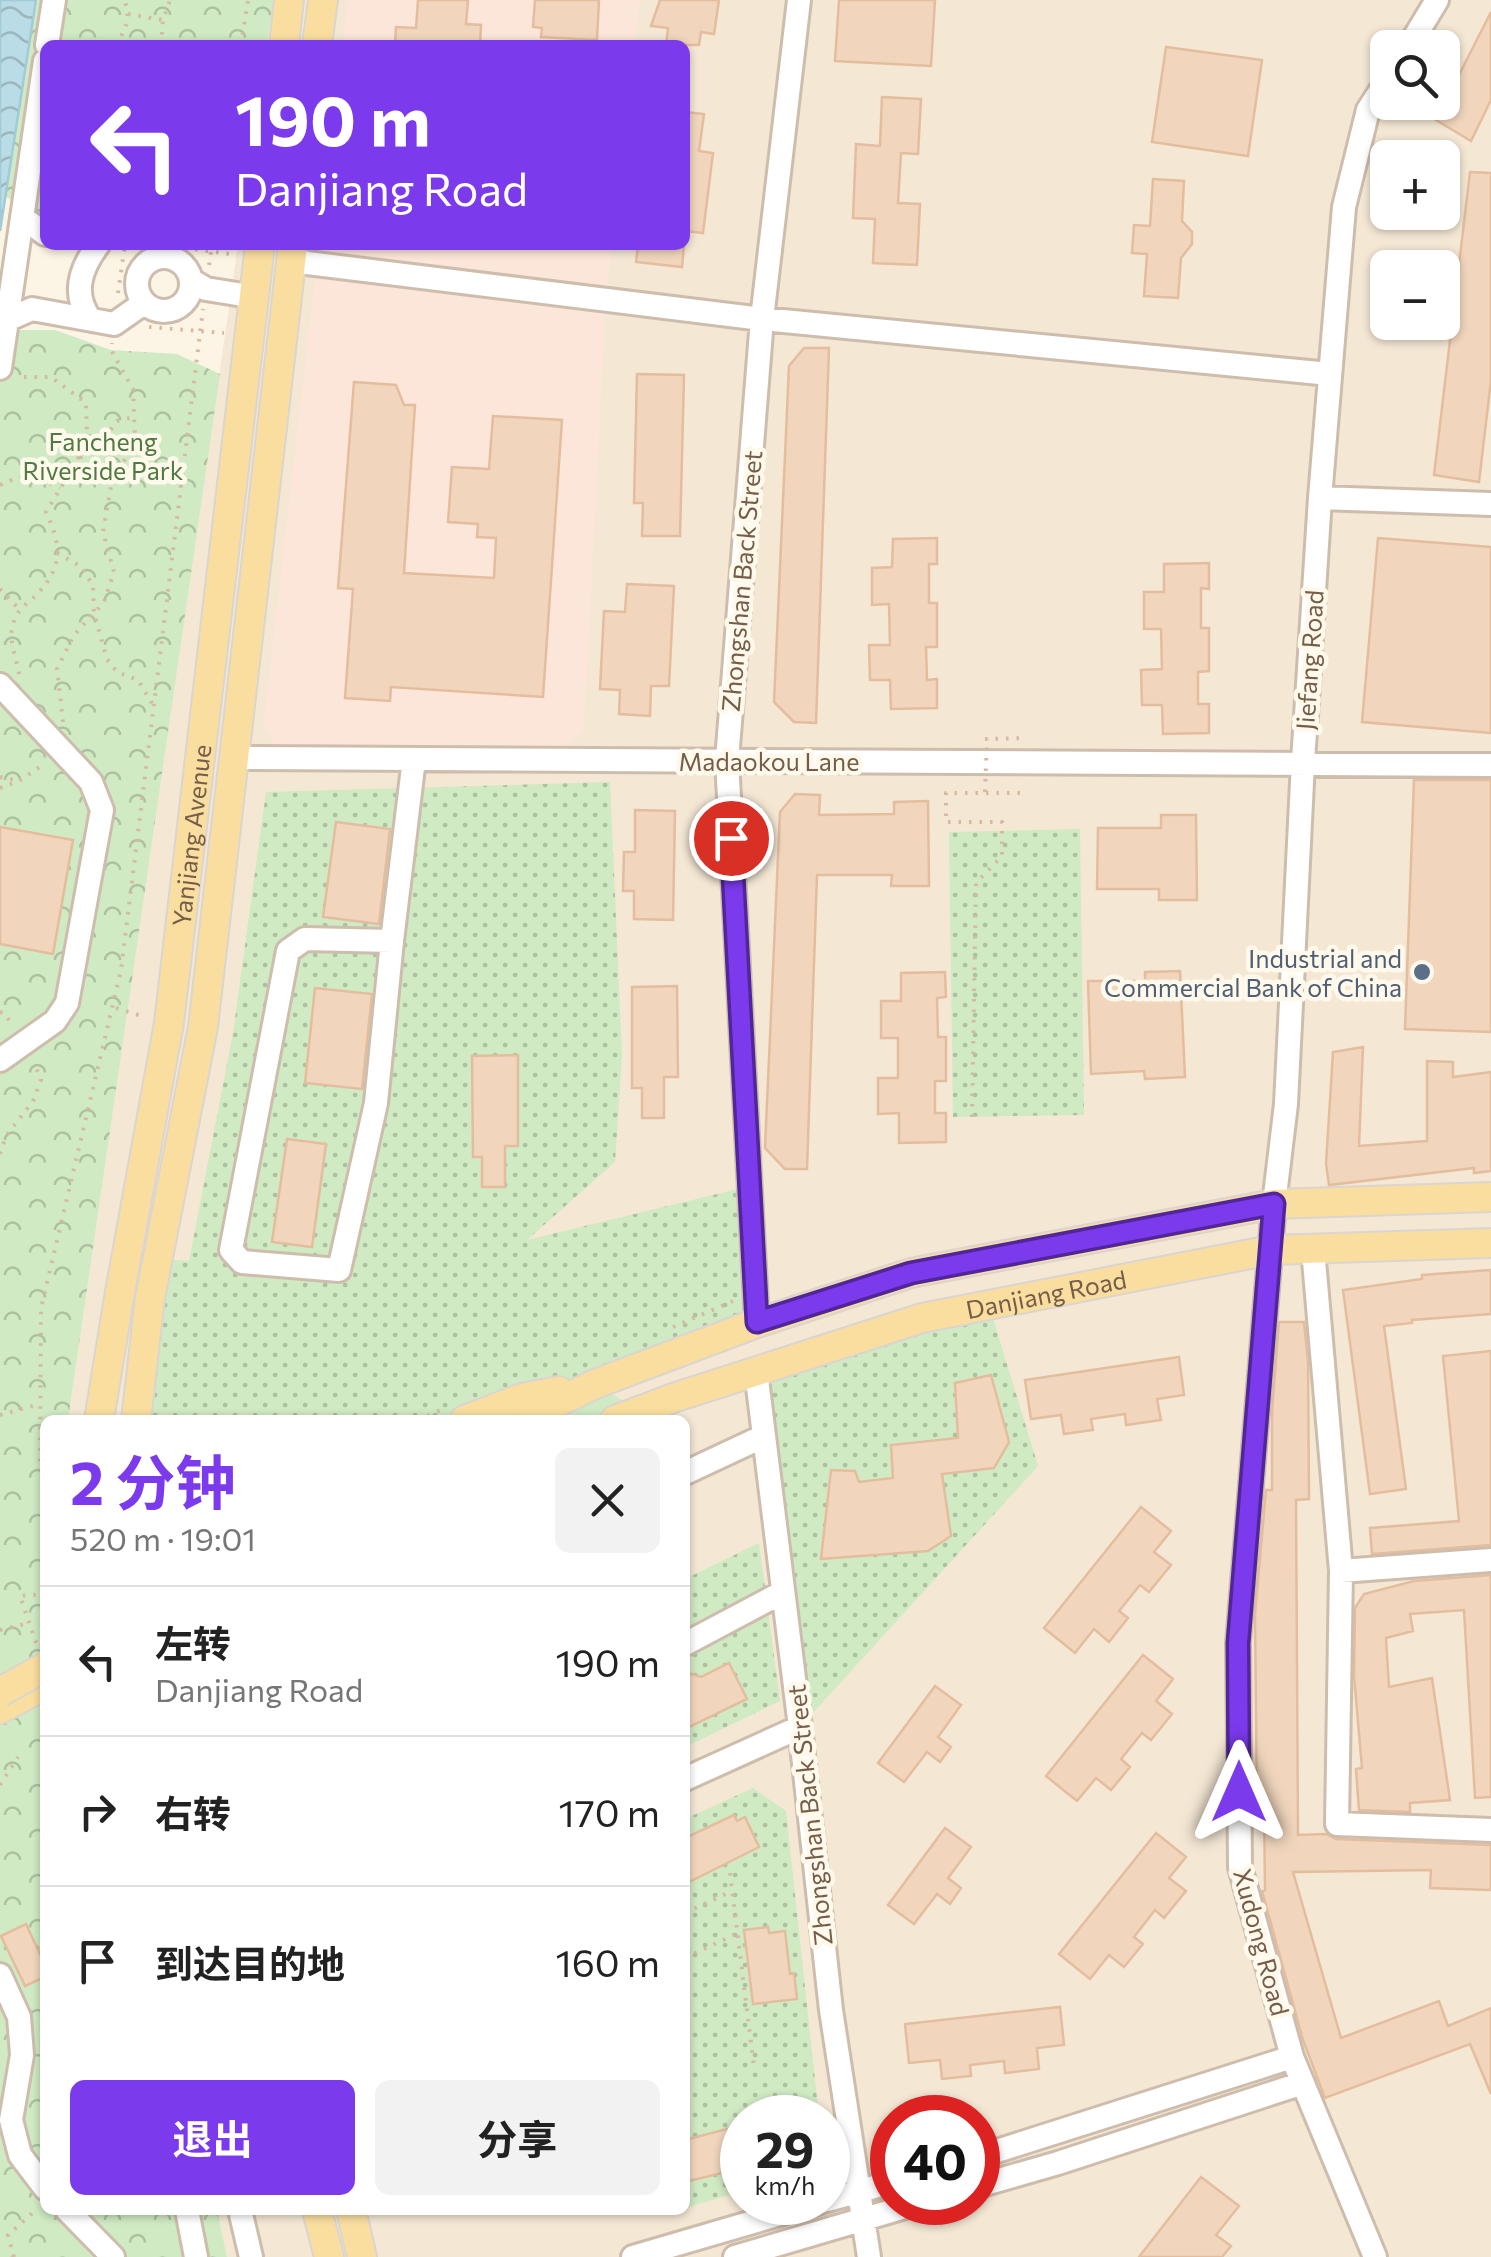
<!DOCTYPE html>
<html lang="zh">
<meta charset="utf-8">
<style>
:root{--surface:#fff;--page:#f2f2f2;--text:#222;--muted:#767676;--line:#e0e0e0;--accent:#7c3aed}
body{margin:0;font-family:Commissioner,"Noto Sans SC",sans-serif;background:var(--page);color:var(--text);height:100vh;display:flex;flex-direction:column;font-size:38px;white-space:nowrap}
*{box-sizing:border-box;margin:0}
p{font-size:32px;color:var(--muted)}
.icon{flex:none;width:55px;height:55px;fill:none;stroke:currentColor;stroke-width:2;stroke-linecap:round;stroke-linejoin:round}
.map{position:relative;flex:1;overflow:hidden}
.sheet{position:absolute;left:40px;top:1415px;width:650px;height:800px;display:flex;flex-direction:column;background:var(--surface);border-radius:15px;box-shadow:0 2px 8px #0004}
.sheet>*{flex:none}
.guide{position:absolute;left:40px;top:40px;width:650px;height:210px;border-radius:15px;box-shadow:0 2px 8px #0004;background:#7c3aed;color:#fff;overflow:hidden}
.controls{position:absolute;left:1370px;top:30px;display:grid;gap:20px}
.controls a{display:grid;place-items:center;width:90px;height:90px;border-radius:15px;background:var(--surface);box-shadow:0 2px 8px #0004;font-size:50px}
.speed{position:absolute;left:720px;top:2095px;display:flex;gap:20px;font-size:50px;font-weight:700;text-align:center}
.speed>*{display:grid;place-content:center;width:130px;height:130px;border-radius:50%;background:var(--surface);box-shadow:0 2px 8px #0004;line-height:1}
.speed small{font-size:25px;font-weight:400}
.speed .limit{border:15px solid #d22;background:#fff;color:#111}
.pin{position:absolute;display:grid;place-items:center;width:85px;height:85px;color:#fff;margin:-42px;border:5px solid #fff;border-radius:50%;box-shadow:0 2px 10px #0007}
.me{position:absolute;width:110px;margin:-55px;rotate:0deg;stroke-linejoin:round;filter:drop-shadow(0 0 8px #0008)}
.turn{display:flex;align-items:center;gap:35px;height:210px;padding:0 30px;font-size:45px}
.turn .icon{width:130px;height:130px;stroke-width:2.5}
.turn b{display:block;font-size:70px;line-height:85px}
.round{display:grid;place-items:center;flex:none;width:105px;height:105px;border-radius:15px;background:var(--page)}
.headline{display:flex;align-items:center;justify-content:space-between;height:170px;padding:0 30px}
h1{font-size:60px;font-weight:700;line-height:75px;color:var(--accent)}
.action{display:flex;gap:20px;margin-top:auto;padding:20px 30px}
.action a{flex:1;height:115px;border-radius:15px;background:var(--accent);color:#fff;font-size:40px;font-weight:700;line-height:115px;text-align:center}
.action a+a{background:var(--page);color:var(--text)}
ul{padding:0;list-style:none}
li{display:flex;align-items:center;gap:30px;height:150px;padding:0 30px;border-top:2px solid var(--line)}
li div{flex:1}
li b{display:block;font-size:38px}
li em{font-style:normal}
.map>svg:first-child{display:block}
.residential{fill:#f4e7d4;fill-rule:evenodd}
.commercial{fill:#fce6d9}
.grass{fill:url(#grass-dots)}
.forest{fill:url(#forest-crowns)}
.garden{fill:#d0eac4}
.water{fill:url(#water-waves);stroke:#a0cbd7;stroke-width:2.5}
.building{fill:#f1d6bd;stroke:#e4bd9e;stroke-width:2.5}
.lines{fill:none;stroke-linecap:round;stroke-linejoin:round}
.minor-casing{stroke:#cebdac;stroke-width:28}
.major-casing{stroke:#dbd5d0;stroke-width:32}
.path{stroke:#d6b9a0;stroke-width:4;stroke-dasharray:2.5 8;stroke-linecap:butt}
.minor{stroke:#fff;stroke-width:22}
.major{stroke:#fade9f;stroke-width:28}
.major-bridge-casing{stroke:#dbd5d0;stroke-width:32;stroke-linecap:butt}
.path-bridge{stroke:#d6b9a0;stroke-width:4;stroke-dasharray:2.5 8;stroke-linecap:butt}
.major-bridge{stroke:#fade9f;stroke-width:28}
.route-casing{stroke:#51269a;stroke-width:25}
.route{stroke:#7c3aed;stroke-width:18}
.service-dot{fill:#5c6f8a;stroke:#fff9eb;stroke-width:4}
.labels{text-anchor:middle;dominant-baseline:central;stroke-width:9;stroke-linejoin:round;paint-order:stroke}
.park-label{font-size:25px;fill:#4f7a42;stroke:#fff9eb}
.street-label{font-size:25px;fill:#755d4a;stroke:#fff9eb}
.service-label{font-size:25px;fill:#4e5e75;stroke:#fff9eb;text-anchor:end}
</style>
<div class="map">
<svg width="1491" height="2257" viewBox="0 0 1491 2257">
<defs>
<pattern id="grass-dots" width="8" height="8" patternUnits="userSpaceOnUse" patternTransform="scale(2.5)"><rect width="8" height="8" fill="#d0eac4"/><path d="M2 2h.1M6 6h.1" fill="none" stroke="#adc1a1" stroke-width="1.8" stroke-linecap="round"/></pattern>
<pattern id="forest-crowns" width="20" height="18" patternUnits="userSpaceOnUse" patternTransform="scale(2.5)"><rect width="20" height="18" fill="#d0eac4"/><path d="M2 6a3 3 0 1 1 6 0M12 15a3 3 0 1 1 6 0" fill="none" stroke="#adc1a1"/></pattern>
<pattern id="water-waves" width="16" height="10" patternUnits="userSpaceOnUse" patternTransform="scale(2.5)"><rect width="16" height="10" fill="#badce6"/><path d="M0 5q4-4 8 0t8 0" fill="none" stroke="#9cb6bc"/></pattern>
</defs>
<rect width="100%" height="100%" fill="#fcf5e5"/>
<path class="residential" d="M274,0H1491V2257H227L217,2210H685V1420H68L238,245H685V45H267ZM1388,48H1442V102H1388ZM1388,158H1442V212H1388ZM1388,268H1442V322H1388ZM742,2118H828V2202H742ZM892,2118H978V2202H892Z"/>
<path class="commercial" d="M348,0H640L635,45H342Z
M319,245H612L606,299L584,731L563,749L276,746L263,728Z"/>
<path class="grass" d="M610,782L622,1055L615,1162L527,1240L750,1186L757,1323L465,1420H136L157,1259L189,1261L233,1033L266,792Z
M1080,829L1084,1115L953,1117L949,832Z
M989,1305L1038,1466L800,1727L756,1371Z
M759,1543L780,1701L685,1747V1579Z
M753,1788L786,1811L819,2117L742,2118V2191L685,2208V1819Z"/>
<path class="forest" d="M36,0H274L267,45H45V221L5,196Z
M15,330H55L111,350L177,354L220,374L68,1420H45V2210H217L227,2257H0V338Z"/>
<path class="garden" d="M595,1384L640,1411L625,1420H465Z"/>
<path class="water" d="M0,0H36L0,231Z"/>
<path class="building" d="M418,0H468L466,24L481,25L480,45H395L396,27L416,28Z
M535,0H599L597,40L541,37L542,28L533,27Z
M660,0H719L714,34L701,32L699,45H666L668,28L651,26Z
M839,0H935L931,66L835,61Z
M1491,12V100L1471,141L1436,120Z
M1166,47L1262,60L1248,156L1152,142Z
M882,97L921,99L918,154L901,153L898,203L920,204L917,265L873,263L875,219L853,218L856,144L880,146Z
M685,112L704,114L699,151L713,153L703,233L685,231Z
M1470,172L1491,173V380L1479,482L1434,475Z
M1153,179L1184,181L1182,221L1192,232V244L1181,258L1178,298L1144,296L1147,254L1132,253L1134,225L1150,226Z
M638,245H684L682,267L636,262Z
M804,348H829L816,723L794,722L774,702L789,366Z
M637,374L684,375L680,536H642L643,503H634Z
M354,382L396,385L404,405H415L404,573L494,578L496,538L477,537L478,524L448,522L452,467L489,469L493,416L562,420L543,697L391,687L390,701L345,698L353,589L338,588Z
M937,538V564H929V603H937V647H926L927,680L937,679V708L891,709L890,680H870L869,645H890L889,604L872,605V568L892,567L893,539Z
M1378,538L1491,547V733L1362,722Z
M1209,563V589L1201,588V628H1209V671L1198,672V704H1209V733L1163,734L1162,705H1142L1141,670L1162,669L1161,629H1144V592H1164V564Z
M627,584L674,586L669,686H651L650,716L619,714L620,690L600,689L604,611L625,612Z
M1414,780H1491V1032L1405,1029Z
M795,794L820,795L819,815L894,814V802L928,801L929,886H891L892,875H817L807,1169H785L765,1148L780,812Z
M635,810L675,811L673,920L634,919V891H623L624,852H635Z
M1161,815H1196L1197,900H1159V889H1097L1098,828H1161Z
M336,822L390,829L379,924L323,917Z
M0,827L73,840L53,954L0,944Z
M1180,971L1185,1077L1145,1079L1144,1071L1091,1074L1088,981H1145V972Z
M945,972L946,997L937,998L938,1037H946V1081H935V1113H946V1142L899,1143V1113L878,1114V1078H898V1038H881V1001H901V973Z
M677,986L678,1077H664V1118H642V1088H632V987Z
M315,988L372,994L362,1089L305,1083Z
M1363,1047L1359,1146L1427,1141V1061L1453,1062V1077L1491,1072V1171L1474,1173V1168L1329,1185L1326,1164L1333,1052Z
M518,1055V1146H505V1187H482V1157H473L472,1056Z
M287,1139L326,1144L312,1247L272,1242Z
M1491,1270V1314L1412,1320V1323L1384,1326L1406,1489L1370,1494L1343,1290L1422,1279V1275Z
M1279,1322H1304L1308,1362L1309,1499L1296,1500L1298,1835L1326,1834L1336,1839L1491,1845V1890L1430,1888L1431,1870L1293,1872L1341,2038L1439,2001L1448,2026L1491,2008V2094L1470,2044L1325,2098L1303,2040L1262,1891L1265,1890L1264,1807H1257L1255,1615L1266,1490H1272V1412Z
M1491,1351V1545L1372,1554L1370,1528L1459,1521L1443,1356Z
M1179,1357L1184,1395L1157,1399L1161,1420L1126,1425L1125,1414L1091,1419L1093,1430L1064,1434L1061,1415L1031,1419L1025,1380Z
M991,1375L1009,1442L994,1468L942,1474L951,1536L928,1551L821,1559L831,1470L855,1471L859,1482L893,1478L891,1445L958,1438L955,1383Z
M1141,1507L1171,1531L1154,1552L1171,1565L1149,1592L1140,1585L1119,1611L1128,1618L1109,1642L1094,1629L1075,1653L1044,1628Z
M1491,1575V1797L1475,1798L1464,1610L1410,1614L1413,1631L1386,1638L1389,1687L1432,1678L1450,1800L1410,1803V1812L1359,1810L1356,1769L1362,1768L1354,1676L1355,1608L1364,1594L1414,1581Z
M1143,1655L1173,1679L1156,1701L1172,1714L1151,1740L1142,1733L1121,1759L1130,1767L1111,1790L1096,1778L1077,1801L1046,1776Z
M729,1663L747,1699L685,1729V1672L701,1677Z
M935,1686L961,1705L938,1737L951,1747L940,1762L927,1752L904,1782L878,1763Z
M734,1815L737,1821L745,1817L759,1847L685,1884V1838Z
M945,1828L971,1847L948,1878L961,1888L950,1904L937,1894L914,1924L888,1905Z
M1156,1833L1186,1857L1169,1878L1186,1891L1164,1918L1155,1910L1134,1937L1143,1944L1124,1967L1109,1955L1090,1979L1059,1954Z
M26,1924L45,1965V1977L25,1986L1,1936Z
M768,1927L769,1933L785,1931L790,1974L794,1973L797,1999L753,2004L744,1930Z
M1060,2007L1064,2045L1037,2048L1039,2069L1005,2073L1004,2061L970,2065L971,2076L942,2079L940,2060L909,2063L905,2024Z
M742,2125V2168L685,2182V2140Z
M1201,2177L1239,2206L1216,2235L1231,2246L1222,2257H1139Z"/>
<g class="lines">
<g class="minor-casing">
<path id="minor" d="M47,45L54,0
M1408,48L1437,0
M22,217L45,234
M137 284a27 27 0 1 1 54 0a27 27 0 1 1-54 0Z
M291,261L762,319L1330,374
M191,280L206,289L255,297
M90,319C72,294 80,269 98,245
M7,320L32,309L114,324L144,303
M0,368L45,61
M1320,498L1491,504
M0,685L91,782L102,810L67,1003L55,1021L0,1060
M235,758L1491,765
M392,941L305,939L288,951L231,1250L242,1262L339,1270L376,1103L392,941L414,759
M1313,1249L1341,1571L1337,1824L1491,1830
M757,1323L727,760L762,319L799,0
M756,1371L800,1727L831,2010L869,2257
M685,1473L764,1436
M1341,1571L1491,1560
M685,1644L783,1592
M685,1779L800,1727
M0,1975L19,2017L22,2055L11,2120L20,2155L45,2188
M978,2157L1292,2057
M978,2186L1058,2163L1303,2083
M828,2200L892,2182
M67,2210L113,2257
M187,2210L196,2257
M240,2210L251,2257
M633,2257L821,2202
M735,2257L922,2202
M1375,2257L1292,2057L1240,1867L1238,1643L1274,1204L1286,1104L1303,762L1320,498L1344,207L1368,110L1388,79"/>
</g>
<g class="major-casing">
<g id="major">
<path d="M284,45L289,0"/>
<path d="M317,45L323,0"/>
<path id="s1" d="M99,1420L120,1292L169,1023L260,245"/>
<path d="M136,1420L150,1298L203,1027L293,245"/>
<path d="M465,1420L522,1398L559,1391"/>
<path d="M522,1420L595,1384L757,1323L911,1273L1274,1204L1491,1197"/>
<path id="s2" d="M615,1420L676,1397L922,1318L1271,1250L1491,1243"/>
<path d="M0,1709L45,1685"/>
<path d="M317,2210L329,2257"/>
<path d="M351,2210L362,2257"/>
</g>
</g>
<path class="path" d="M128,14L163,20
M116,45C125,30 132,18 124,0
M161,45L163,20L170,0
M241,45L248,0
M164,245L237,255
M209,265L212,245
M118,293L125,245
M149,327L224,333
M80,458L106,436L117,421L134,417
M0,485C28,472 33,475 60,488
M57,553L82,567L93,586L94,613L107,659L117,672L138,680L153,705
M0,589L19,609
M19,674C17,660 9,641 12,628C17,606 27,606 40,591C64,564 60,542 46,512L77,461L87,435L86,403L51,377H20
M63,722L57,669L74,635L104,602L114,572L103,532L111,486L135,440L133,389L111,350L112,343
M985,739L1025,738
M0,777L19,781
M0,788L19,781L44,764
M116,1008L145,1017
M0,1012L4,1013L12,1024
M972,1117L976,883L1002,856V822H946V793H1026
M0,1154L6,1136L33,1101L41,1080L34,1062
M673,1327L733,1301
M0,1415L40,1404
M418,1420L443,1409
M45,1469L40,1466L41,1308L121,970L203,309
M0,1630L29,1623
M36,1643L20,1596L45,1594
M0,1785L18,1757
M730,1873L754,2067
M685,1913L732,1891
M37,1948L45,1944
M685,1958L738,1933
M14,2257L8,2235L38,2208"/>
<use href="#minor" class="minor"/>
<use href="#major" class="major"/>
<g class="major-bridge-casing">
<path id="major-bridge" d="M0,1692L45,1667"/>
</g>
<path class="path-bridge" d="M985,792L987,739"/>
<use href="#major-bridge" class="major-bridge"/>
</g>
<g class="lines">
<g class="route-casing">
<path id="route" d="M731,838L757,1322L911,1273L1274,1204L1238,1643L1239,1792"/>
</g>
<use href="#route" class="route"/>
</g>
<circle class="service-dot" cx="1422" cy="972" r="10"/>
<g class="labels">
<g class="park-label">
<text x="103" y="441">Fancheng<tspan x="103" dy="29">Riverside Park</tspan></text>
</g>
<g class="street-label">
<text transform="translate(741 581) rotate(-85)">Zhongshan Back Street</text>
<text transform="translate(1309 660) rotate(-86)">Jiefang Road</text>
<text x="769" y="761">Madaokou Lane</text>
<text stroke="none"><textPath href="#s1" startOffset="592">Yanjiang Avenue</textPath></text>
<text stroke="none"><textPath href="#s2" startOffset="450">Danjiang Road</textPath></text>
<text transform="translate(809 1815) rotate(-96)">Zhongshan Back Street</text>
<text transform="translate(1262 1942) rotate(75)">Xudong Road</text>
</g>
<g class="service-label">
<text x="1402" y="958">Industrial and<tspan x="1402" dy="29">Commercial Bank of China</tspan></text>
</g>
</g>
</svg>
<div class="controls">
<a><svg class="icon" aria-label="search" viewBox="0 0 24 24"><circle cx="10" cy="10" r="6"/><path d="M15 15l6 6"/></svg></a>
<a>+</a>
<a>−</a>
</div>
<div class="speed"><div>29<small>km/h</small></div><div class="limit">40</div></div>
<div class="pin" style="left:731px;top:838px;background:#d93025"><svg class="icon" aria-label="arrive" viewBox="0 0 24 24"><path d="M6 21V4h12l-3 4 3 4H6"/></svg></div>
<svg class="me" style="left:1239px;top:1792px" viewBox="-20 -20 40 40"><path d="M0-17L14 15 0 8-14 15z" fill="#7c3aed" stroke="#fff" stroke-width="4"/></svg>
<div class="guide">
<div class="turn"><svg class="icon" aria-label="left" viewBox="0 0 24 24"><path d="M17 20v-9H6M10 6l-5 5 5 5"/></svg><div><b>190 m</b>Danjiang Road</div></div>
</div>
<section class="sheet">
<div class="headline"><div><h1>2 分钟</h1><p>520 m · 19:01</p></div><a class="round"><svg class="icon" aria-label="close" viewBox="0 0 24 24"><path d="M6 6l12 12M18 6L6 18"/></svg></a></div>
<ul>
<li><svg class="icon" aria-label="left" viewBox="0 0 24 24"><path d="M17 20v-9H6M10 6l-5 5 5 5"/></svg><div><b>左转</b><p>Danjiang Road</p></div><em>190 m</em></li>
<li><svg class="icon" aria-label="right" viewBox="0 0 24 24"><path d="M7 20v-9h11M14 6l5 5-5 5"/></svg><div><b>右转</b></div><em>170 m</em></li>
<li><svg class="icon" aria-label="arrive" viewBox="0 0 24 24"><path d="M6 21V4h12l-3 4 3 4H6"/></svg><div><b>到达目的地</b></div><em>160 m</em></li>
</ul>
<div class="action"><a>退出</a><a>分享</a></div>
</section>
</div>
